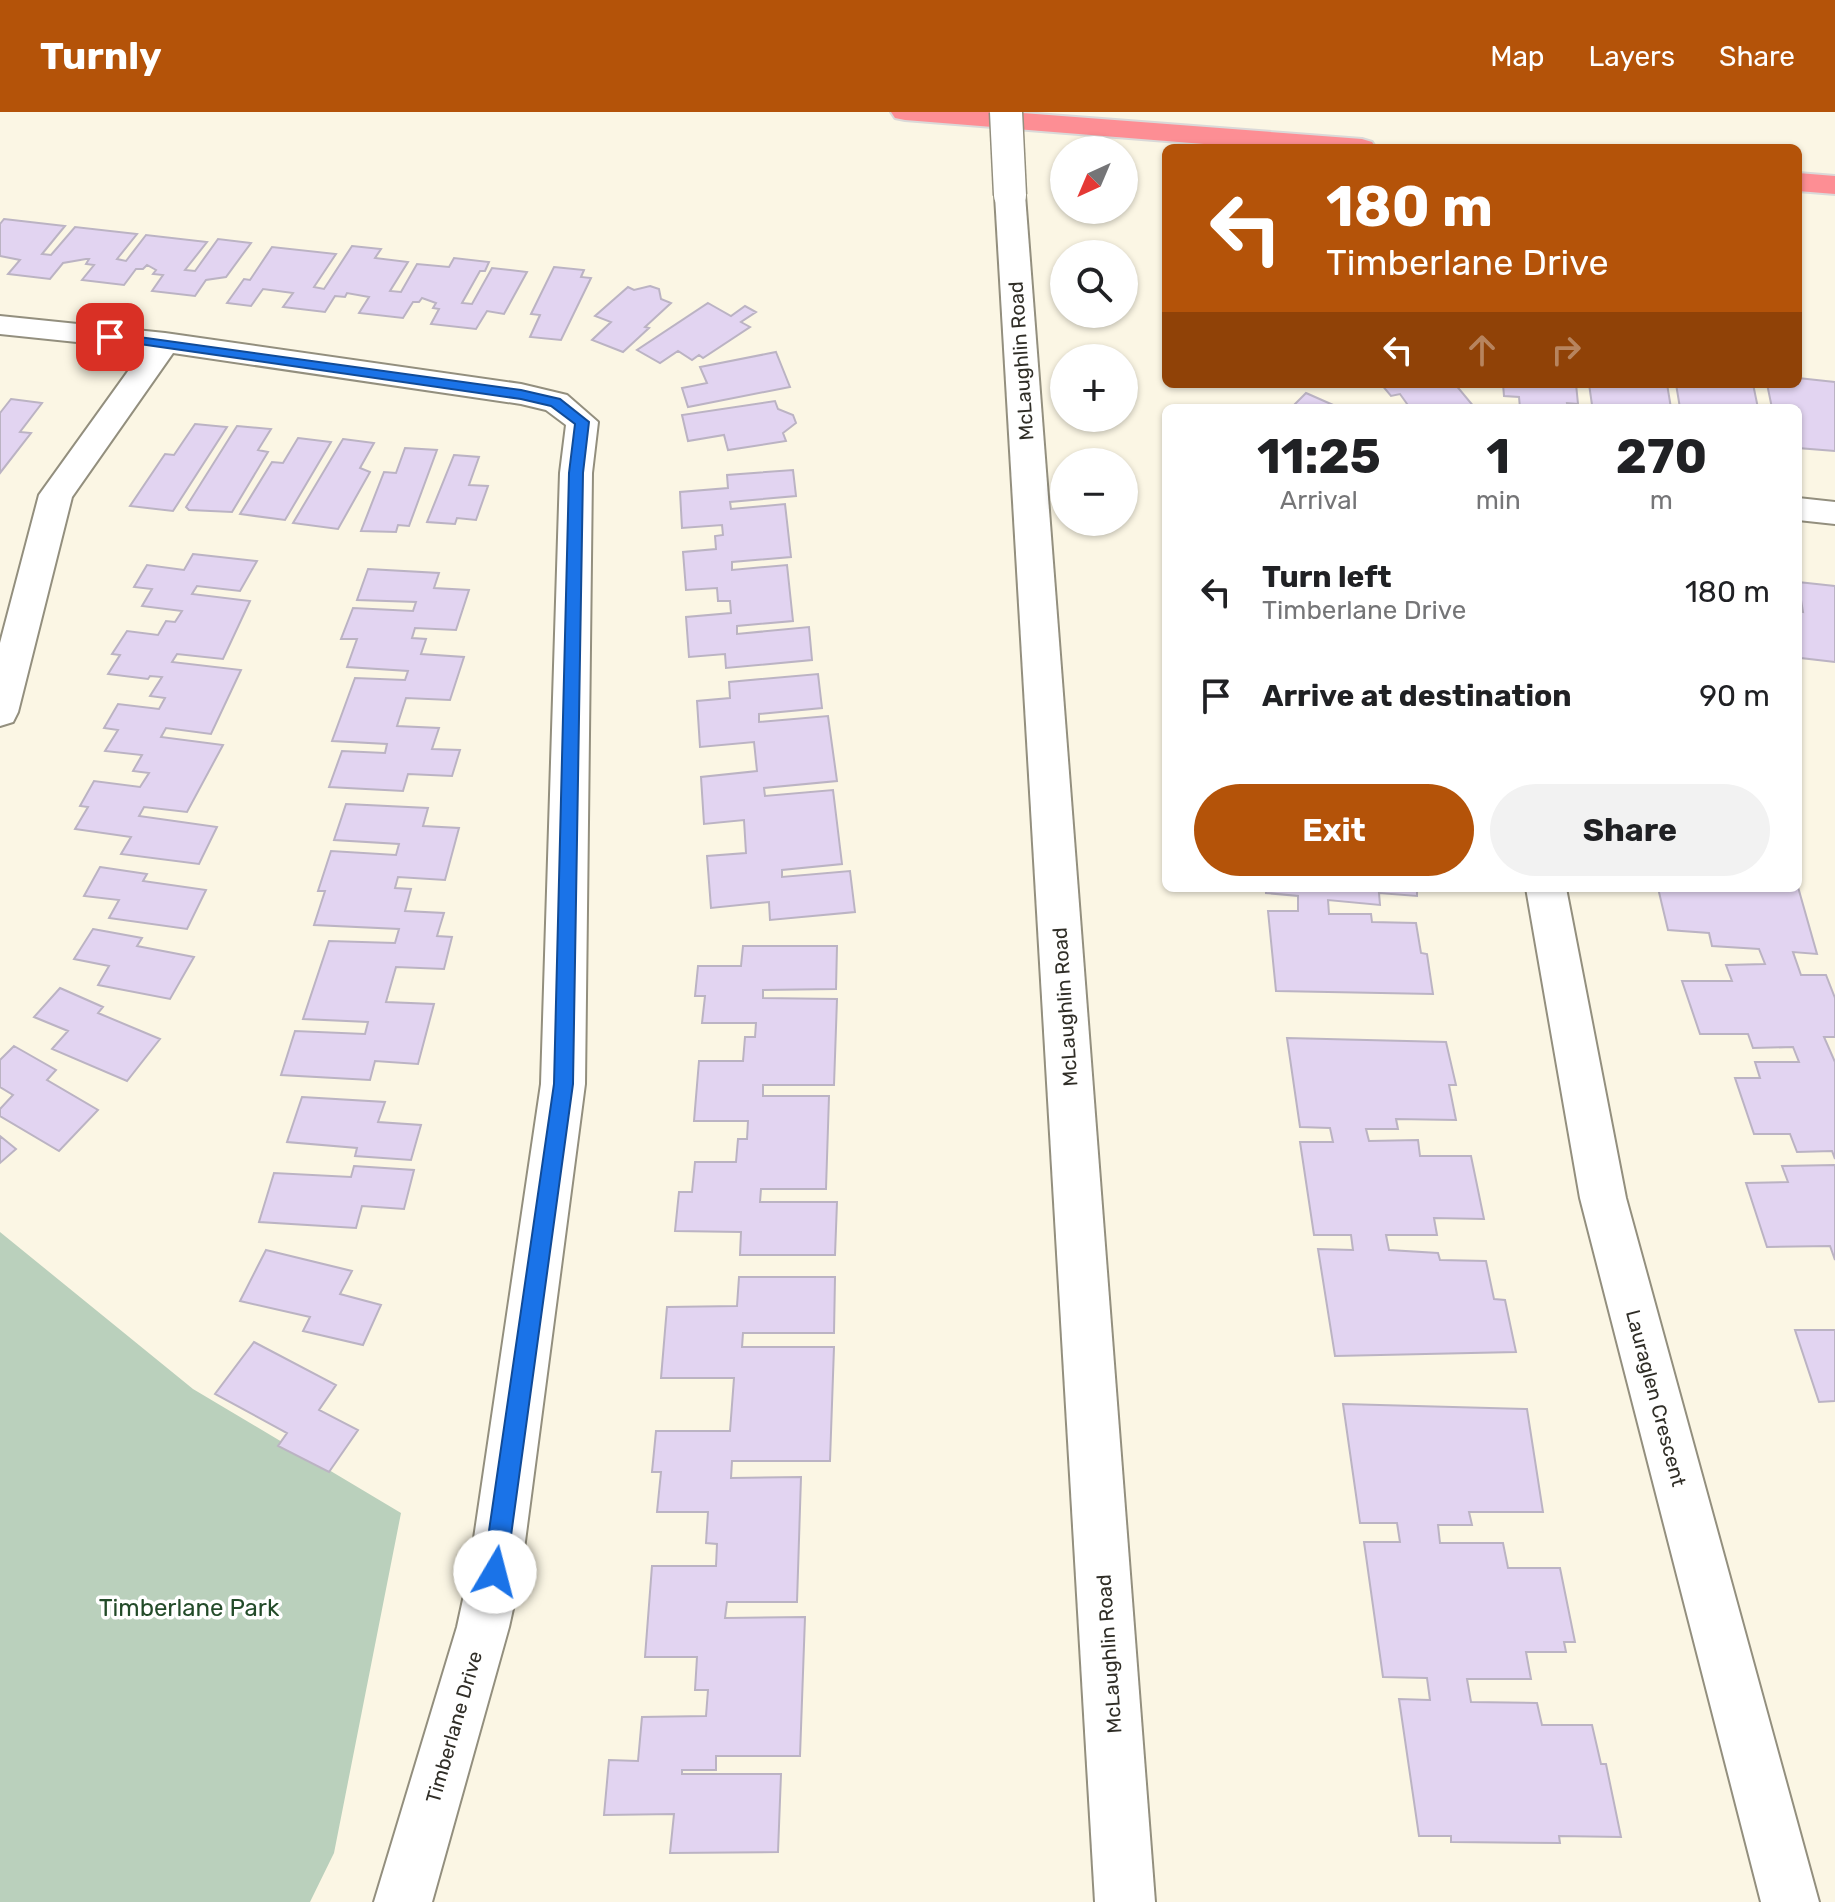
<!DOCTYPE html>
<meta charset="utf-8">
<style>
:root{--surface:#fff;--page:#f2f2f2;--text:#202124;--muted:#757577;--accent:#b45309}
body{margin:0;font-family:Rubik,sans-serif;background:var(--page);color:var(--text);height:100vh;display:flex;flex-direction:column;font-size:30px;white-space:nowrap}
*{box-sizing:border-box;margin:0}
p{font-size:26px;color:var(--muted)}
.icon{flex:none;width:44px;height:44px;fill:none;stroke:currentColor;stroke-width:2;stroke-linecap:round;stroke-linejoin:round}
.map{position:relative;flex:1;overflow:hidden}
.drawer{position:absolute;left:1162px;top:292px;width:640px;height:488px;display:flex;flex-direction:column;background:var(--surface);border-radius:12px;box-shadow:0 2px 6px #0004}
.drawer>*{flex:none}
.guide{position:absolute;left:1162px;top:32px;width:640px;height:244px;border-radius:12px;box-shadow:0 2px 6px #0004;background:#b45309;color:#fff;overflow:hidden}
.needle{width:52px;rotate:224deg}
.controls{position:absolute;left:1050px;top:24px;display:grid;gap:16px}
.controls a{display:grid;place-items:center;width:88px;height:88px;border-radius:50%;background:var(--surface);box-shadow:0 2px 6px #0004;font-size:40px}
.pin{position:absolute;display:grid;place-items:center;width:68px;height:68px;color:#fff;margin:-34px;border-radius:16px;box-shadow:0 4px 12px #0006}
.me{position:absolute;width:88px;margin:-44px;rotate:8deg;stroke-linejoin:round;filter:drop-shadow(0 0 6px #0008)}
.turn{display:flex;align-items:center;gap:28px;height:168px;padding:0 32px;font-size:36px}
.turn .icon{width:104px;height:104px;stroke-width:2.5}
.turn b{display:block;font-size:56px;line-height:68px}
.lanes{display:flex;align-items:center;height:76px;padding:0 32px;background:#0003;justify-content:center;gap:40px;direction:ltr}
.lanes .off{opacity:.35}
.eta{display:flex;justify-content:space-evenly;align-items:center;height:136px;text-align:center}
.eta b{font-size:48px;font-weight:700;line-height:56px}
.button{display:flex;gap:16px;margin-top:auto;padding:16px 32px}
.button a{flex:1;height:92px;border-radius:48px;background:var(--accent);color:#fff;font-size:32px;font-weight:700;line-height:92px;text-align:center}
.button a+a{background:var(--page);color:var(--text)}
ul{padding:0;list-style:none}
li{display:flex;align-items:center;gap:24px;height:104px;padding:0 32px}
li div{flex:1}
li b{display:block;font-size:30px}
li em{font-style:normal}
header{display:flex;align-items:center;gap:48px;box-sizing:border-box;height:112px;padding:0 40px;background:var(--accent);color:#fff}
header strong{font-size:38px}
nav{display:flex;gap:44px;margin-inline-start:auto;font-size:28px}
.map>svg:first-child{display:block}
.green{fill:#bad0bc}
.building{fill:#e2d4f1;stroke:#bbb3c3;stroke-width:2}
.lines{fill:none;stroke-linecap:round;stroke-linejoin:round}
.street-casing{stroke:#938f7e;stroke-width:4}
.secondary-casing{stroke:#938f7e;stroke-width:4}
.highway-casing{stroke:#dad9d8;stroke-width:4}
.street{fill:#fff;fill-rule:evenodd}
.secondary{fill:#fff;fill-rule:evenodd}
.highway{fill:#fd8e94;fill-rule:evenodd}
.secondary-bridge-casing{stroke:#938f7e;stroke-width:35;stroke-linecap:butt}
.secondary-bridge{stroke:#fff;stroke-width:32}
.route{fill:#1a73e8;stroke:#114b97;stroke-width:2}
.labels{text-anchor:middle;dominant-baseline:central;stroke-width:7;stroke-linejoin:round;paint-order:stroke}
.street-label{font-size:20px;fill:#302e27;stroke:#fff}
.near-park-label{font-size:24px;fill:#234b29;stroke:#fff}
</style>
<header>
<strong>Turnly</strong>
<nav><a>Map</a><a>Layers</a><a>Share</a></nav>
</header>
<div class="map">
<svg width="1835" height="1790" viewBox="0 0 1835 1790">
<rect width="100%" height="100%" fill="#fbf6e4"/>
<path class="green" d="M0,1120L193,1277L401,1401L334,1741L310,1790H0Z"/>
<path class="building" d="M4,107L65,114L42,142L51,143L75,115L137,122L117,147L126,149L146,123L207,130L185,158L195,159L218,127L251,131L226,165L206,168L195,184L152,179L163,163L153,162L156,158L147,153L143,157H136L124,173L82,168L94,153L86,152L89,147H86L63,151L50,167L8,162L20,148L0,144V112Z
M352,134L381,137L375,146L408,150L390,179L401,180L417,152L449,155L454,146L489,150L485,159H480L462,191L472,192L492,156L527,160L504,202L487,199L476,217L431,212L439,197L433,196L436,191L422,186L419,190H413L403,206L359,201L369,185L347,181L345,185L335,184L325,200L283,195L293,181L263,177L251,194L227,191L244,167L250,168L272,135L336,142L314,175L324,177Z
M554,155L584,158L581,165L591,166L561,228L530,225L540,203L531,202Z
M650,174L659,177L661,187L671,191L645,215L649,216L623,240L592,228L611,210L595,204L628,175L634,178Z
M708,191L731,204L745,194L756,200L741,210L750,215L703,246L699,243L692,248L678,239L660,251L637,238Z
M776,240L790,275L688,295L682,276L707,271L700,255Z
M1798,266L1835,270V339L1798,336V296H1772L1767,272H1798Z
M1381,272H1455L1475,296H1410L1400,282L1391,284Z
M1503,272H1576L1578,292L1567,291L1568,296H1520L1519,285L1504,284Z
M1589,272H1667L1671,296L1592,293Z
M1676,272H1753L1758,296H1680Z
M1306,281L1340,296H1291Z
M11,287L42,291L20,320L31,321L0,361V301Z
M775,289L778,297L793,303L796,311L783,321L786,329L728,338L724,323L688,329L682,303Z
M195,312L227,315L173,399L130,394L165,342L174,343Z
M237,314L271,317L258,338L268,340L232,400L189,398L186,395Z
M298,326L331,330L285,408L240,402L272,350L283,351Z
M343,327L374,331L360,356L370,360L338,417L293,411Z
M405,336L437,338L409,414L398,413L396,420L361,419L384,360L396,361Z
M454,343L479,345L469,373L488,374L476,408L457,406L455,412L427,410Z
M793,358L796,384L730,390L731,397L785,392L791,445L732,450V458L787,453L793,509L737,514V522L809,515L812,548L726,556L725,542L689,545L686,505L731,501L730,489H718L717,476L686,478L683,440L716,437L715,424L723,423L722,413L682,416L680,380L728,376L727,363Z
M193,442L257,449L240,479L197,474L192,482L250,489L223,547L177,542L172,550L241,558L211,622L166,616L161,625L223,633L187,700L144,695L139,704L217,715L199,752L121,742L131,725L75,717L88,695L80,694L94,669L140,675L149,661L133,659L142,643L105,639L118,618L104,616L118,592L159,597L165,586L150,584L162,565L150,564L148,567L108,562L120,543L112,542L127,519L158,523L166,509L175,510L182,499L142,494L152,477L134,475L147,453L184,458Z
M368,457L439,461L434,476L469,478L456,518L415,516L412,526L426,527L421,542L464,545L450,588L406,586L397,614L439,616L432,637L460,638L452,664L408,662L403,679L329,675L342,639L385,641L387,632L332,629L355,566L405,568L408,559L347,555L357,527H341L353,496L413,499L416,490L357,488Z
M1798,470L1835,474V550L1801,546L1798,499L1803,500Z
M818,562L822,596L759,602V610L828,604L837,669L764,676L765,684L833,678L842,752L782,758V765L850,759L855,800L770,808L769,790L711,796L707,744L746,741L744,708L704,712L701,665L757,659L754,630L700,635L697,589L730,586L729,570Z
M346,692L428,696L423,714L459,716L445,768L398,765L395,776L411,777L405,799L444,801L437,824L452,825L444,857L396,855L386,890L434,892L418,952L375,949L370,968L281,963L295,919L365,922L368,910L303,907L329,829L395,831L399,817L314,813L325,779H318L331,739L396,743L399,732L334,728Z
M100,755L147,762L143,769L206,778L187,817L109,806L119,788L84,784Z
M1798,775L1817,842L1793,840L1801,863H1826L1835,886V925H1824L1835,950V1047L1832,1039L1797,1040L1790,1022H1754L1735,966H1760L1755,950H1799L1793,935L1753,936L1748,922H1700L1682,869H1732L1726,853L1765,852L1759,837L1712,834L1709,821L1668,818L1658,776Z
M1266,776H1417V784L1379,781L1380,793L1328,788L1329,802H1371L1372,810L1416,811L1421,841L1427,842L1433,882L1276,879L1268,799H1298V784L1266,781Z
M93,817L142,826L137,834L194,845L170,887L98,873L109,854L74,847Z
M743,834H837L836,877L763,878V886L837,887L834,973H763V984H829L826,1077H761L760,1090H837L835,1143H740L741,1120L675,1119L679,1080H692L695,1050H736L738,1027H747L748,1009H694L699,949H743L745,925H755L756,911H702L705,884H695L698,854H741Z
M60,876L103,895L98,901L160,927L127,969L52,937L68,919L34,905Z
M1287,926L1446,930L1456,973H1449L1456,1008L1396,1007L1398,1017H1366L1369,1029L1418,1028L1420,1044H1471L1484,1107L1434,1106L1437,1123H1386L1389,1138L1438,1141L1440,1148L1486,1149L1494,1187L1505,1188L1516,1240L1335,1244L1318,1137L1353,1138L1351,1123H1314L1300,1030H1333L1330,1016L1300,1015Z
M14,934L56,958L47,968L98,998L59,1039L0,1004V997L13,983L0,975V948Z
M302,985L385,990L378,1010L421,1013L411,1048L355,1044L357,1036L287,1030Z
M0,1024L16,1037L0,1051Z
M1835,1053V1148L1830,1134L1767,1135L1746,1071L1788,1070L1782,1054Z
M354,1054L414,1058L404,1097L362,1094L356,1116L259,1110L274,1061L351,1065Z
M266,1138L352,1159L340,1182L381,1193L363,1233L303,1219L310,1205L240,1189Z
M739,1165H835L834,1221H743L742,1235H834L830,1349H732L731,1366L801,1365L797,1490H727L725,1506L805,1505L800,1644H716V1658H682V1662H781L778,1740L670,1741L674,1702L604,1703L609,1648L638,1649L642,1605L706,1604L708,1578H695L697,1545H645L652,1454H716L717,1432L706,1431L708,1400H657L661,1360H652L656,1319H730L734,1266H661L667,1195L737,1194Z
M1795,1218H1835V1289L1819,1290Z
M254,1230L336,1273L319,1298L358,1318L329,1360L278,1334L287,1321L215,1282Z
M1343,1292L1527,1297L1543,1400H1469L1472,1413H1438L1440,1431H1503L1508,1456H1560L1575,1530H1564L1566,1540H1526L1531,1567H1467L1471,1590L1537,1591L1542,1613H1592L1601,1652H1606L1621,1725L1559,1724L1560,1731L1451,1730V1724H1419L1399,1587L1430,1588L1427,1566L1383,1565L1364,1430H1400L1397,1411H1360Z"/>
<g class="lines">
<g class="street-casing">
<path id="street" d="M0,204L165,221L521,272L567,283L598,310L592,361L585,972L521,1460L509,1515L432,1790H374L457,1515L469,1460L541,972L560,361L566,313L546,298L521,292L173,241L72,385L18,600L13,610L0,614V531L39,383L144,237L0,222Z
M1798,386L1835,390V412L1798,408Z
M1526,776H1566L1626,1086L1819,1790H1761L1580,1086Z"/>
</g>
<g class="secondary-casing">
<path id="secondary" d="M1010,74L1020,77L1025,83L1155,1790H1095L995,83L1000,77Z"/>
</g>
<g class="highway-casing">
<path id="highway" d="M891,0H1011L1362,27L1372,30L1376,36H1254L905,8L895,6Z
M1798,61L1835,64V82L1798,79Z"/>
</g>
<use href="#street" class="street"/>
<use href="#secondary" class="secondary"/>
<use href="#highway" class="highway"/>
<g class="secondary-bridge-casing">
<path id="secondary-bridge" d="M1006,0L1010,83"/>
</g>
<use href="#secondary-bridge" class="secondary-bridge"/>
</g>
<path class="route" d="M110,221L521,278L560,287L589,310L583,361L573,972L506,1460L503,1468L495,1472L487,1468L483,1460L554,972L569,361L575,312L551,294L521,287L105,227L103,225Z"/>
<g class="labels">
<g class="street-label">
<text transform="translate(1021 249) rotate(-94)">McLaughlin Road</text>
<text transform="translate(1065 895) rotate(-94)">McLaughlin Road</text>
<text transform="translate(1656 1286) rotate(75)">Lauraglen Crescent</text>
<text transform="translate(1109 1542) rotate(-94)">McLaughlin Road</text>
<text transform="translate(454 1615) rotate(-74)">Timberlane Drive</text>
</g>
<g class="near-park-label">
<text x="189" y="1496">Timberlane Park</text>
</g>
</g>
</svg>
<div class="controls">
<a><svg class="needle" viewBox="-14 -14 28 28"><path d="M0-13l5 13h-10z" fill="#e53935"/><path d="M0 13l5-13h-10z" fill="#757577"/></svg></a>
<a><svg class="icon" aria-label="search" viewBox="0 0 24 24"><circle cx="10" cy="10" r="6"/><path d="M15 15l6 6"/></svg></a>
<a>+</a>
<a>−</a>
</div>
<div class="pin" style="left:110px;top:225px;background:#d93025"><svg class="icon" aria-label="arrive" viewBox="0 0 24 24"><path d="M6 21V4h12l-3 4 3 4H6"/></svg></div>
<svg class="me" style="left:495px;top:1460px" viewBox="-20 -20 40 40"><circle r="19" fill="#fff"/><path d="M0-13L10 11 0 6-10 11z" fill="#1a73e8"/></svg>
<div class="guide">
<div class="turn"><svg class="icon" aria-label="left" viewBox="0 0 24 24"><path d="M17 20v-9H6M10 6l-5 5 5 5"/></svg><div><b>180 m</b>Timberlane Drive</div></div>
<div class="lanes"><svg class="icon" aria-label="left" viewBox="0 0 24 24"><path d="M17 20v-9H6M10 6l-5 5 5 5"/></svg><svg class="icon off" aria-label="ahead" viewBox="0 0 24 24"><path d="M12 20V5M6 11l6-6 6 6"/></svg><svg class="icon off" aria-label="right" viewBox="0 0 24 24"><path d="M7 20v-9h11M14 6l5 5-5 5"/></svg></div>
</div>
<section class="drawer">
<div class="eta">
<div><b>11:25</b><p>Arrival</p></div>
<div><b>1</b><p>min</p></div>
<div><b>270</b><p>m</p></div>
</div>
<ul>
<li><svg class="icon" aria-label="left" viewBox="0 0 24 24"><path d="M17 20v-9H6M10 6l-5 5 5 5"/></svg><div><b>Turn left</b><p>Timberlane Drive</p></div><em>180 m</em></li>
<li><svg class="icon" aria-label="arrive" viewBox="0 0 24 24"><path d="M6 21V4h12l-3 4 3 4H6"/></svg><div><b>Arrive at destination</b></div><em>90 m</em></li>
</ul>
<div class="button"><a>Exit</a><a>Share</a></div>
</section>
</div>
